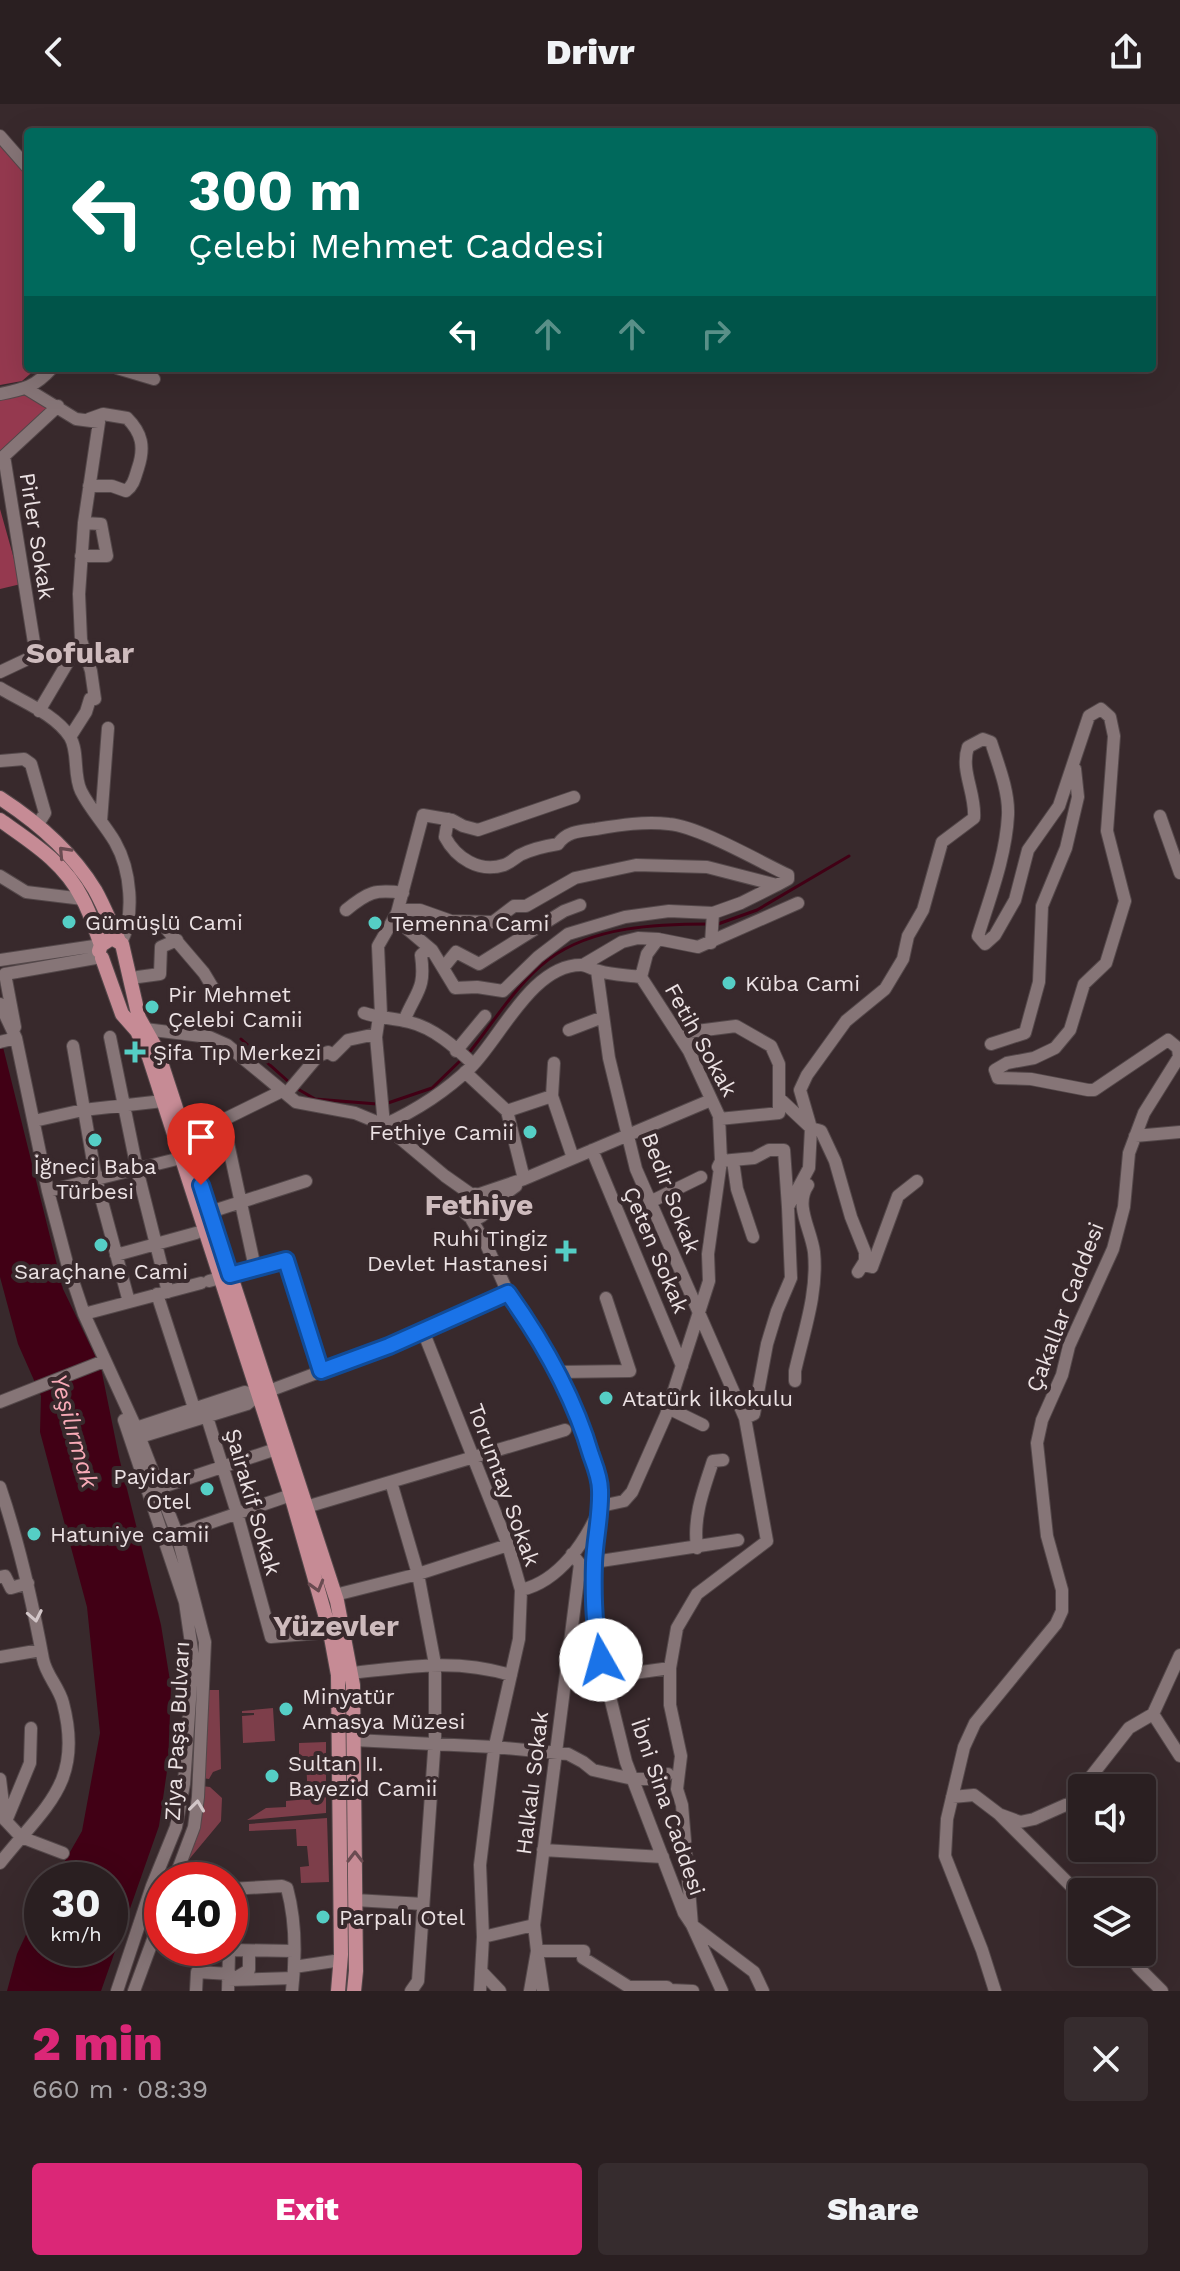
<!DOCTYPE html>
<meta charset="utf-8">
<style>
:root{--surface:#2a1f21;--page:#362c2e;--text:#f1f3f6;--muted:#a5a2a5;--line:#463d3f;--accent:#db2777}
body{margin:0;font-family:"Work Sans",sans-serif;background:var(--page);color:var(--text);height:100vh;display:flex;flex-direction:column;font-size:30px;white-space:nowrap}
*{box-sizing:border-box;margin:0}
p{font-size:26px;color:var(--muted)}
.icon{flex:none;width:44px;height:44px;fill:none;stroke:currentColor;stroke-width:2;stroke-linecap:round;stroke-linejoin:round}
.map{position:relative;height:1887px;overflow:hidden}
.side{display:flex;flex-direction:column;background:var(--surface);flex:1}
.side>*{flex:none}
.guide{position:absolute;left:24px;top:24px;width:1132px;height:244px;border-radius:8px;box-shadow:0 8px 32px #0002,0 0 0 2px var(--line);background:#00695c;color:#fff;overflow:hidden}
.controls{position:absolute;left:1068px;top:1670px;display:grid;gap:16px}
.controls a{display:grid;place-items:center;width:88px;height:88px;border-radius:8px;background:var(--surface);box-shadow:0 8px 32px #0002,0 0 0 2px var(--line);font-size:40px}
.speed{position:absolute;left:24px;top:1758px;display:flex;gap:16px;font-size:40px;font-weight:700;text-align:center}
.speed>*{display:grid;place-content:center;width:104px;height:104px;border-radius:50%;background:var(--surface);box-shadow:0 8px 32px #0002,0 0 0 2px var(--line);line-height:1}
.speed small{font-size:20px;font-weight:400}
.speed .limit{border:12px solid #d22;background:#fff;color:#111}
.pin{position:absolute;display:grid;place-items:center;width:68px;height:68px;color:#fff;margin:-82px -34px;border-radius:50% 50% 50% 0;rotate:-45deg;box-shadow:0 0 8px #0007}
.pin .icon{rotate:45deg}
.me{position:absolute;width:88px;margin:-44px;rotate:353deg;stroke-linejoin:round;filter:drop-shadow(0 0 6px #0008)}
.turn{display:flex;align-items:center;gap:28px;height:168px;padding:0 32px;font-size:36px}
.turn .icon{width:104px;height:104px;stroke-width:2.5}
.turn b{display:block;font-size:56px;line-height:68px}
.lanes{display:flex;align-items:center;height:76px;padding:0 32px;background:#0003;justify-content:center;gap:40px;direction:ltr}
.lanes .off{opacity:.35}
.round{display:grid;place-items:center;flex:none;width:84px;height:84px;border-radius:8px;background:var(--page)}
.summary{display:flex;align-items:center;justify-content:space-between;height:136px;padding:0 32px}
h1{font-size:48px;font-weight:800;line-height:60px;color:var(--accent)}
.cta{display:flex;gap:16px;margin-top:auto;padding:16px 32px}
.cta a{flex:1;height:92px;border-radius:8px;background:var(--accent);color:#fff;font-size:32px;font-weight:800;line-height:92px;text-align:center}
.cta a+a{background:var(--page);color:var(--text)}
header{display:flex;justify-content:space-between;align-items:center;height:104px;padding:0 32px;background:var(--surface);font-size:36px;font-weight:800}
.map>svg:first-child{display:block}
.green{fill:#7d3e4a}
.forest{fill:#95394f}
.water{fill:#410015}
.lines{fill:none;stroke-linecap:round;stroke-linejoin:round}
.stream{stroke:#410015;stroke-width:3}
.minor-casing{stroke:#54484a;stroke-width:14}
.major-casing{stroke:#54484a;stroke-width:16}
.minor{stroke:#867577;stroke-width:12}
.major{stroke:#c68b95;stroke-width:14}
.oneway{stroke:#6a4b51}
.oneway2{stroke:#d2c6c8}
.route-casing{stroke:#114b97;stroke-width:20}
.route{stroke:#1a73e8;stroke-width:14}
.poi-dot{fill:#55cec5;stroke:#38292c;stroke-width:3}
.labels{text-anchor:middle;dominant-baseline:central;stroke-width:8;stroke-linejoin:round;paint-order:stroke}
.street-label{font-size:22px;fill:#ebe1e3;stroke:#38292c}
.poi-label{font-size:22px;fill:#ebe1e3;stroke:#38292c;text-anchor:start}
.water-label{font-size:24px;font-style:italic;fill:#f8aab7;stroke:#38292c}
.district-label{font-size:30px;font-weight:bold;fill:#cebbbd;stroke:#38292c}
</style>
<header><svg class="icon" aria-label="back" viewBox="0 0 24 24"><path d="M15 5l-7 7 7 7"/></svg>Drivr<svg class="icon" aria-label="share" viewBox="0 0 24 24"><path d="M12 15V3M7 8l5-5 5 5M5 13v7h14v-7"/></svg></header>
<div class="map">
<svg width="1180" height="1887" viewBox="0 0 1180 1887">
<rect width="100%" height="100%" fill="#38292c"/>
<path class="green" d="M207,1586H219L221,1665L213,1668L209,1675L202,1674Z
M273,1604L275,1637L243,1639L242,1612L254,1611V1609H242V1607Z
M326,1638V1709L247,1716L266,1704L286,1703V1697L308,1695L306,1657H299V1639Z
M202,1682L210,1683L222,1694L221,1717L186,1759Z
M327,1714L329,1778L301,1779L300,1763L309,1762L307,1742H297L296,1725L249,1727V1720Z"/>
<path class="forest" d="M0,30L28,72V264H37L22,277L0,281Z
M26,291L50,305L32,317L0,347V295Z
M0,405L21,480L0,485Z"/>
<path class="water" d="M0,931L63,1185L101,1264L119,1353L161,1521L171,1583L168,1660L159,1722L101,1887H7L17,1850L42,1796V1844H110V1776H54L82,1727L100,1629L87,1503L40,1328L41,1292L18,1240L0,1173Z"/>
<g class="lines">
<path class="stream" d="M718,820L757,806L849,752
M241,935L290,979
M468,950C494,918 516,880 549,855C594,822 657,820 710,820
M296,984L315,995L377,1000
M385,1000L432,984L462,955"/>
<g class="minor-casing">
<path id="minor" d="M0,32L28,64
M117,264L154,275
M27,285L76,315L99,318L84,419L79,490L81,536L91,567L95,595H90L86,608L70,633
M0,290C25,285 35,283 52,264
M89,315L103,310L127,314C142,329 145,343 138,364C135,373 134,381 126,387L112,382H89
M81,452H107L101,420L84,419
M0,568L36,551L4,352L58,302
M0,584C23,598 55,610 70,633C79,648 73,671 81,687C90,705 105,721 115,738C131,766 135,811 121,839
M39,607L81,536
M0,657L24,655L31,660L45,709L38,720
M1160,712L1180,769
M448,715L445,733C456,754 479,769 504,761C510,759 515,754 520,751C532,745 545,742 558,740C567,727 581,727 596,725C620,721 645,717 669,720C700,723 758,757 788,771V775L777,781L707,763L636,761L575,774L526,802H514L493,818L451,817L420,806H402L397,809L400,819L432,846L455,884L477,883L503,887
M101,717L108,624
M0,772L26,788L83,795
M346,806C368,788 375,785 403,789
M129,818L163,821L204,869L213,884
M711,839L713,809
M0,856L101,841
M583,861L622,838L638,834L658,835L698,843L798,799
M443,864L456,848L479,860L564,807L580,801
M597,867L609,954L636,1065L745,1314
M138,873L160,870L161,843L177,836
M641,873L647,850L658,835
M503,887L538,853L568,830L625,813L669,807L713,809L741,799L777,781
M0,900L16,934L48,1087L67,1159L84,1210L136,1324L177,1430L205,1538L198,1693L194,1723L174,1776
M364,909C378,914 394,914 409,918C434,924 455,943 473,960
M404,917C416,887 426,886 421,851L429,844
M15,923L5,870L101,853
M145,925L209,933L227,941L296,998L355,1009L384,1021L445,1072L472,1091
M569,926L603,913
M110,933L137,1065L168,1188
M0,938L16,934
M991,940L1025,929L1039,878L1042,802L1066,744L1078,693L1075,665
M73,942L96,1075L129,1198
M689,944V928L736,922L771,942L779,960V994
M456,947L485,912
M554,959L552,992L573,1054
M465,968L507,1007L524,1075
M286,990L318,952L328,948L333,951L348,936L376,930
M507,1007L552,992
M719,1015L779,1009V994L811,1024L821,1027L835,1057L851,1113L865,1148V1157L858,1168
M34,1017L83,1006L163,997
M1135,1032L1180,1028
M592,1046L682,1262
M733,1057L737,1085L753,1133
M718,1063L721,1057L754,1054L769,1046H784L788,1103
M48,1087L181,1054
M463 1102a12 12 0 1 1 24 0a12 12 0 1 1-24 0Z
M477,1091L524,1075L711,996
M650,1098L701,1073
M486,1104L516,1082
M210,1108L306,1077
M470,1113L486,1140L508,1189L539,1232L583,1321L600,1381L601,1402L594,1458L597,1540L626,1658L684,1809L692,1821L754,1868L763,1887
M116,1151L196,1129
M863,1161L872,1163L898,1092L917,1077
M255,1164L223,1016L282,987
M209,1177L286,1156L321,1267
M157,1190L194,1304L207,1313L237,1409L271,1533L330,1528
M84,1210L201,1179
M423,1227L508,1441L521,1486L519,1535L494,1646L480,1761L483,1833L480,1887
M557,1268L630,1267L606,1194
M795,1277V1267C804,1227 818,1189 814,1148C811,1125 794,1101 808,1081
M0,1298L104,1257
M668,1304L703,1321
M136,1324L245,1288L258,1291
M140,1333L247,1300L258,1291L389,1242L508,1189
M391,1378L418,1470L435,1560V1633L418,1877L411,1887
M0,1383C19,1439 32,1496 43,1555C46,1571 59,1583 63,1599C84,1679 45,1702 0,1759
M159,1384L276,1345
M306,1403L565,1326
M177,1430L291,1391
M697,1444C693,1413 703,1387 713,1357L723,1356
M594,1458L738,1436
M0,1473L5,1472L11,1484L28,1479
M521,1486C560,1477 586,1437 601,1402L624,1397L632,1388L666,1311L709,1177L708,1150L721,1057L719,1012L689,947L641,873C627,871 612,871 599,867C593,866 587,861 581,861C532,861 501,933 471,963C445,988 417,1006 384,1021L376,933L379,913L381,911L378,842L397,809L423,711L452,716L463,722L478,726L574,693
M335,1491L418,1470L508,1441
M0,1553L41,1546
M351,1569C409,1563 454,1554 511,1571
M605,1573L670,1564
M1153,1610L1180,1652
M31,1624L30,1659L6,1717L21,1733L63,1749
M354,1636L494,1643L568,1650L583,1658L593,1666L633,1675H656L668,1670
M0,1675L5,1716
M1082,1684L1129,1624L1153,1610L1180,1551
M952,1693L974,1691L999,1710L1082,1793
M1001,1711L1020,1718L1034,1715L1070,1699L1082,1684
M543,1746L663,1753
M230,1785L282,1782L287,1784C296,1817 296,1853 292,1887
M355,1796L423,1800
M534,1821L580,1460L572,1450
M483,1833L534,1821L537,1847L530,1887
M231,1846L294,1847
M1128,1848L1138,1863L1162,1887
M294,1863L341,1856
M481,1867L500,1887
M234,1875L249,1866V1847
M228,1876L293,1874
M117,1887L152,1782L176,1723L184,1680L193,1553L185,1498L124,1316
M134,1887L162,1811
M196,1887L197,1868L230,1870
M228,1887L230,1811
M543,1887L537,1847H584L583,1854L629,1883H667L670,1886L693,1887
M722,1887L692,1821L682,1701L677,1685L681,1652L670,1601V1564L677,1524L697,1490L767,1437L745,1314L754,1310L767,1240L777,1207L791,1174L788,1103L809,1064L811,1024L800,986L807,971L846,917L885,885L903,855L908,832L923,806L942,738L974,714C976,689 960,667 968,643L983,635L991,638C998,660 1009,687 1008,711C1006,752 990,793 978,832L985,840L995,831L1015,796L1028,746L1059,702L1089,612L1101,605L1110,613L1114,632L1107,727L1125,797L1106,859L1084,880L1070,926L1055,944L1034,954L1007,959L995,966L998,974L1031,975L1088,986H1094L1168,936L1178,944L1179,953L1144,1009L1129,1049L1124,1103L1113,1145L1069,1242L1062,1271L1042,1316L1037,1339L1047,1432L1062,1486V1507L1056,1520L975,1619L964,1643L947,1715L945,1752L982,1846L995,1887"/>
</g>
<g class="major-casing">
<path id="major" d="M0,694C37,718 72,748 95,786C104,802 111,820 119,837
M0,716C31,738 64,758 82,794C90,808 95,825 101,841L99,847
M101,841L112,834L122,840L139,914L157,946L337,1497L353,1581L356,1867L354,1887
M102,854L122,910L137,927L149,953L291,1391L330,1528L338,1571L341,1851L338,1887"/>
</g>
<use href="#minor" class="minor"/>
<use href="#major" class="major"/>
</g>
<defs><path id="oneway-chevron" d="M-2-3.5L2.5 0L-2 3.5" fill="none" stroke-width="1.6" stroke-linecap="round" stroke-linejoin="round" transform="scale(2)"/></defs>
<g class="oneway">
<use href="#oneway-chevron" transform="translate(64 748) rotate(-133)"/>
<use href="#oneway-chevron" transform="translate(317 1482) rotate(74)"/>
<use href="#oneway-chevron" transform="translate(355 1753) rotate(-90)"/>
</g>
<g class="oneway2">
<use href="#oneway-chevron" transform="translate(35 1512) rotate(79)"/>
<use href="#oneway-chevron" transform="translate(197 1702) rotate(-83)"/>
</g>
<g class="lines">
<g class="route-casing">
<path id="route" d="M201,1081L230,1171L286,1156L321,1267L389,1242L508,1189C543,1238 574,1292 591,1351C595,1362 600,1374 600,1386C601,1411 595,1434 594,1459C593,1490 594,1526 601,1556"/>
</g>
<use href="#route" class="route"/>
</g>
<g class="poi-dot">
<circle cx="69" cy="818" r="8"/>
<circle cx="375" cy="819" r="8"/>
<circle cx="729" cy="879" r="8"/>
<circle cx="152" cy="903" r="8"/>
<path d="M131 936h8v8h8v8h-8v8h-8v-8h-8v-8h8z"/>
<circle cx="530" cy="1028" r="8"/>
<circle cx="95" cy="1036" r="8"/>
<circle cx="101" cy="1141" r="8"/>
<path d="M562 1135h8v8h8v8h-8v8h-8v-8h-8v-8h8z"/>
<circle cx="606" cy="1294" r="8"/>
<circle cx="207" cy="1385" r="8"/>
<circle cx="34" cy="1430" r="8"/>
<circle cx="286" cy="1605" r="8"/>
<circle cx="272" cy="1672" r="8"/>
<circle cx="323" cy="1813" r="8"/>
</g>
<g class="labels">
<g class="street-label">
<text transform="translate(37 432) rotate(81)">Pirler Sokak</text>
<text transform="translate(701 936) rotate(61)">Fetih Sokak</text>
<text transform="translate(671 1089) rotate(69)">Bedir Sokak</text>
<text transform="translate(656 1146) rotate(67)">Çeten Sokak</text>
<text transform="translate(1065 1203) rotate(-69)">Çakallar Caddesi</text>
<text transform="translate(504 1381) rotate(70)">Torumtay Sokak</text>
<text transform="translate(253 1398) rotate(74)">Şairakif Sokak</text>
<text transform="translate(177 1627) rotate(-87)">Ziya Paşa Bulvarı</text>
<text transform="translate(532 1679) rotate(-83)">Halkalı Sokak</text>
<text transform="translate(668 1703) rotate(71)">İbni Sina Caddesi</text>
</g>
<g class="poi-label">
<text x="85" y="818">Gümüşlü Cami</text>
<text x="391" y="819">Temenna Cami</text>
<text x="745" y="879">Küba Cami</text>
<text x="168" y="890">Pir Mehmet<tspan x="168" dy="25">Çelebi Camii</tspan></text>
<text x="153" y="948">Şifa Tıp Merkezi</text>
<text x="514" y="1028" text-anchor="end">Fethiye Camii</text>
<text x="95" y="1062" text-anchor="middle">İğneci Baba<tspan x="95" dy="25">Türbesi</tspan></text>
<text x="548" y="1134" text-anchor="end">Ruhi Tingiz<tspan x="548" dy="25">Devlet Hastanesi</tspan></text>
<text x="101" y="1167" text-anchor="middle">Saraçhane Cami</text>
<text x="622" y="1294">Atatürk İlkokulu</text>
<text x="191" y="1372" text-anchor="end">Payidar<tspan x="191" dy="25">Otel</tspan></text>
<text x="50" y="1430">Hatuniye camii</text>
<text x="302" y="1592">Minyatür<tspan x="302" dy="25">Amasya Müzesi</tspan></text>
<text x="288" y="1659">Sultan II.<tspan x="288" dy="25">Bayezid Camii</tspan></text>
<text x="339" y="1813">Parpalı Otel</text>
</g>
<g class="water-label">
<text transform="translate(74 1327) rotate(74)">Yeşilırmak</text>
</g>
<g class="district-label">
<text x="80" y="548">Sofular</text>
<text x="479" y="1100">Fethiye</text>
<text x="336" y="1521">Yüzevler</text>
</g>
</g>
</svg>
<div class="controls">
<a><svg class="icon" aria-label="sound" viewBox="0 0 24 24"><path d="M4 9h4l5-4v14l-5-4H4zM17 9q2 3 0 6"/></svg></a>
<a><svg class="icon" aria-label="layers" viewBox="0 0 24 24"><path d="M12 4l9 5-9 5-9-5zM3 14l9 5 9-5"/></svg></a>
</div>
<div class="speed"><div>30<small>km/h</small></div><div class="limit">40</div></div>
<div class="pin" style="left:201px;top:1081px;background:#d93025"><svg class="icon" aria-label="arrive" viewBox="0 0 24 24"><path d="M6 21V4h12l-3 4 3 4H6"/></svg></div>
<svg class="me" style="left:601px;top:1556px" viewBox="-20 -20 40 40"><circle r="19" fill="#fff"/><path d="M0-13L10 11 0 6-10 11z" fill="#1a73e8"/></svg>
<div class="guide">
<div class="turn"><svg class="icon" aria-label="left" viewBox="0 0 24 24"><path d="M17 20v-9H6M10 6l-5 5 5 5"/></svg><div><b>300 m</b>Çelebi Mehmet Caddesi</div></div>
<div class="lanes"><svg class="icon" aria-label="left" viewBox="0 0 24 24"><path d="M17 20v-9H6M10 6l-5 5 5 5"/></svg><svg class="icon off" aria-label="ahead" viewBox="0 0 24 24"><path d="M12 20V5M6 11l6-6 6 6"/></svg><svg class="icon off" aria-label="ahead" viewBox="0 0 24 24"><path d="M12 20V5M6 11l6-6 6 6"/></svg><svg class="icon off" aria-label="right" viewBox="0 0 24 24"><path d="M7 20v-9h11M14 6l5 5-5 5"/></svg></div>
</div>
</div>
<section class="side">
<div class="summary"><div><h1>2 min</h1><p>660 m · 08:39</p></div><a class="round"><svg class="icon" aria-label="close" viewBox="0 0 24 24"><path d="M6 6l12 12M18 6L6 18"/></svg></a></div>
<div class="cta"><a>Exit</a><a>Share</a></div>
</section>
